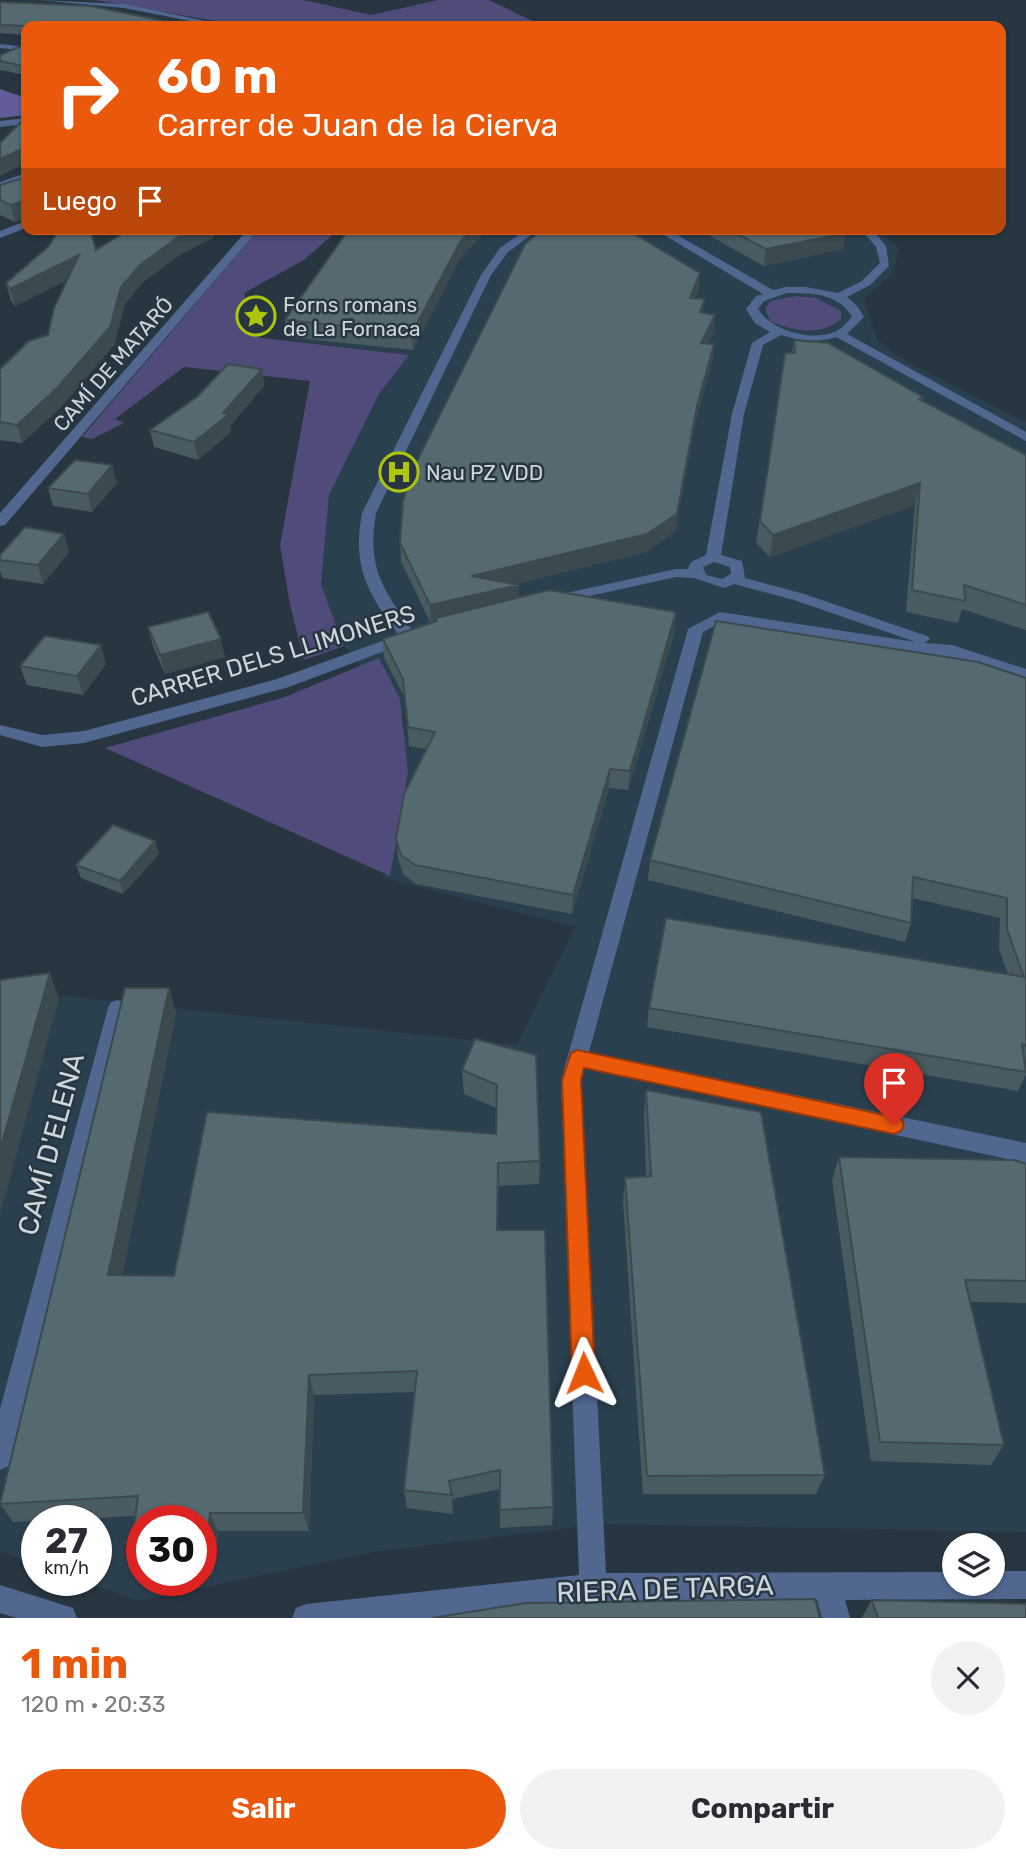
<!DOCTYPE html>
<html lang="es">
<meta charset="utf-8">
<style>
:root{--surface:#fff;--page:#f2f2f3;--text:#2b2b33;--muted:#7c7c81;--accent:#ea580c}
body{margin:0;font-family:Rubik,sans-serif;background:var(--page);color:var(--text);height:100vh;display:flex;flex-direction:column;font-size:26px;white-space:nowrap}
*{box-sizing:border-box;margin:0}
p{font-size:23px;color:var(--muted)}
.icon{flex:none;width:38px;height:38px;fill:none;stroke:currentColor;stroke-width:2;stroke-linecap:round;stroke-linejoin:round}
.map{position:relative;height:1618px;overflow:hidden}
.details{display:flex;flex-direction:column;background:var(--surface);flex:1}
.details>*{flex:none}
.top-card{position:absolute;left:21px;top:21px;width:985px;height:214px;border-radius:14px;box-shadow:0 2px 5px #0004;background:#ea580c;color:#fff;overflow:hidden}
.controls{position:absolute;left:942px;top:1533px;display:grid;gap:14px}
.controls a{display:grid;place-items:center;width:63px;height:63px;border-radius:50%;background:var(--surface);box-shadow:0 2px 5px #0004;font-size:35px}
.speed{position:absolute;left:21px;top:1505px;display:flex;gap:14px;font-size:35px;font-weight:700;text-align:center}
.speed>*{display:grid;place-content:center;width:91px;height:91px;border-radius:50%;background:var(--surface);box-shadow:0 2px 5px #0004;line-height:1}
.speed small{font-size:18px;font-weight:400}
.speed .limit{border:10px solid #d22;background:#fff;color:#111}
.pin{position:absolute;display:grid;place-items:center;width:60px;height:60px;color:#fff;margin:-72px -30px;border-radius:50% 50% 50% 0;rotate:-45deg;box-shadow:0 0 7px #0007}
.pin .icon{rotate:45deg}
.me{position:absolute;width:77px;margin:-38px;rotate:358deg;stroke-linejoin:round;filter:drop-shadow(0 0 5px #0008)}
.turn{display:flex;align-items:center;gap:24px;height:147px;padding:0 21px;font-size:32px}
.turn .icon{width:91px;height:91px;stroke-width:2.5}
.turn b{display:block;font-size:49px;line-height:60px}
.then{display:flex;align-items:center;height:66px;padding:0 21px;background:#0003;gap:14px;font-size:26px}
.round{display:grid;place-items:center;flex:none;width:74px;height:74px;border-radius:37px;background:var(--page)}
.overview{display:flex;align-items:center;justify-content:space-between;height:119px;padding:0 21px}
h1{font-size:42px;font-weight:700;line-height:52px;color:var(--accent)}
.cta{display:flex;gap:14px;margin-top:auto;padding:14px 21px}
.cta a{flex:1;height:80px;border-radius:42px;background:var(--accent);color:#fff;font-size:28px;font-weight:700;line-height:80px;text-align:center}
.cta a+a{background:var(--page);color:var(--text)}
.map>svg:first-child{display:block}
.built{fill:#2b404f;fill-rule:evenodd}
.green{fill:#4f4b7a}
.forest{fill:#615b98}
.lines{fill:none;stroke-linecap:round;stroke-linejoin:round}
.minor{fill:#516790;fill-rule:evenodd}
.wall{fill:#485b60}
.shaded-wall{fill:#3b4a4e}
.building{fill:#546a70;stroke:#3b4a4e;stroke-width:2}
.route{fill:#ea580c;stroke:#983908;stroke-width:2}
.labels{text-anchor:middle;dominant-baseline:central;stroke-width:5;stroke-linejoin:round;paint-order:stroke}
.far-poi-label{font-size:21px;fill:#cdd6dd;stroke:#273641;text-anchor:start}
.far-street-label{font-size:21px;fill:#cdd6dd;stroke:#273641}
.street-label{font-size:24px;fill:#cdd6dd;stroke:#273641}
.near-street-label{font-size:28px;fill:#cdd6dd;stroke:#273641}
</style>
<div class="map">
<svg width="1026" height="1618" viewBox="0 0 1026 1618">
<rect width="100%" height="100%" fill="#273641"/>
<path class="built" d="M352,229H878L899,249L893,274L864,298L877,340L904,360L1026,422V1532L601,1524L373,1552L138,1601L80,1580H96V1521H37V1564L0,1551V1004L62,996L517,1045L575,927L384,878L405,717L344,646L321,585L329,495L379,394L409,355L285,339ZM142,1521H201V1580H142Z"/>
<path class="green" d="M94,0H304L371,15L438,0H489L543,26H245Z
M259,229H339L304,260L244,293L255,337L409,355L379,394L329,495L321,585L344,646L304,660L290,605L280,545L310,381L184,367L115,419L124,423L92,439L82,437Z
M796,296L816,298L841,311V319C820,337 793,331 770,321L765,308L771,301Z
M379,658L400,699L408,772L390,876L105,748L285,697Z"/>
<path class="forest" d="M0,89L26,98V115L0,118Z"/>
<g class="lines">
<path class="minor" d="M38,0L124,4L230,26H216L124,8Z
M0,44L26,47V51L0,48Z
M26,118V124L0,127V121Z
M26,173V179L0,188V182Z
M26,221V228L0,238V231Z
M248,229H259L5,525L0,526V513Z
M527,229H539L508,252L491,275L376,513C366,571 385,592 417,637L414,640L289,687L84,743L42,747L0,735V725L42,735L84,731L277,679L399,635C367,593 352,566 362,513L481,275L500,248Z
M654,229H667L773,290L786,287H806L838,293L862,281L880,263L876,247L861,229H872L886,246L889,266L870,285L847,297L857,306L864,317L847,334L1026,432V441L836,337C817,343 800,341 781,335L763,345L744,414L721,555L742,561L745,578L804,594L927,636L930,639L924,643L952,645L1026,669V679L963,659L722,622L703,632L589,1052L1026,1143V1163L585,1068L581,1080L606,1573L954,1572V1584H992V1571H1026V1599L845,1600L850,1618H822L817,1600L593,1601L434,1618H292L296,1608L306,1604L579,1575L561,1080L688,629L720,612L916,642L794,600L734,584L724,588L694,578L676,577L553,604L546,600L553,596L676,569H688L691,562L706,555L732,414L752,343L770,332L755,323L746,309L756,296L763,294ZM787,293C811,293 839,293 852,317C849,320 844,326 840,329C817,344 771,331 758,309L764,301ZM714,562L730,567L731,574L722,579L706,575L703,567Z
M118,1000L125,1002L128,1008L13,1457L9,1466L0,1470V1409L108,1008L111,1002Z
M0,1585L73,1608L77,1618H17L0,1613Z"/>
</g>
<path class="wall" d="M0,2L26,26V35L0,33Z
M26,43V75L0,70V55Z
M26,177V218L15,222L0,215V185Z
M56,229H90L96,250L130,229H218L212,238L181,254L143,282L125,304L114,345L61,407L22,443L0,440V369L48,335L67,280L15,306L11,301L6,283L48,247L57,233Z
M349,229H492L482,235L460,258L413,350L287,337L285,320Z
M698,229H842L843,249L764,266Z
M700,273L699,289L695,298L714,332L708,343L714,344L712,361L695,424L675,532L646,552L516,584L519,598L676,612L675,631L628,790L609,788L572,914L416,884L403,874L398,858L396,839L426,749L409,746L405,698L384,658L383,639L431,624L401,561L400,543Z
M794,340L923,397L922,400L1026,455V630L962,609L958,623L906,612L915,505L770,557L756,543L785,353H792Z
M262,369L264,386L230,426L231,432L198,460L154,447L150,430Z
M117,483L92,512L53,506L48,488Z
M69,552L43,584L2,578L0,571V555Z
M148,627L225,657L165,674L153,646Z
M106,664L83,695L27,685L20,666Z
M1026,678V1074L1018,1091L647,1027L649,1008L1008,974L999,949L1000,918L912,898L911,923L905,942L648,880L650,860Z
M159,854L123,894L81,878L76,865Z
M169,988L176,1013L122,1275L174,1276L496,1134V1108L464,1094L462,1070L475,1039L540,1161L539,1184L498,1186V1230L553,1507L552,1525L500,1528V1489L452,1499L453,1514L407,1508L404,1490L415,1392L314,1395L309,1531H218L213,1574L201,1575V1521H142V1580H163L140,1583L129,1566L135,1516L13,1522L0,1504Z
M646,1090L825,1475L816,1494H643L623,1201L625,1178L646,1176L644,1114Z
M839,1157L1026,1164V1303L970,1302L1004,1445L991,1465L871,1461L832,1180Z
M872,1600L1026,1618H863L862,1617Z"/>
<path class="shaded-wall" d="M26,147V163L0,176V159Z
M26,200V218L15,222L11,205Z
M194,229H218L212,238L181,254L143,282L125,304L114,345L61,407L22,443L17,425L121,287L140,265L178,237Z
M472,229H492L482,235L460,258L413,350L412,333L460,242Z
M846,233L843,249L764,266L766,249Z
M79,255L83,272L15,306L10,289Z
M700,273L699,289L689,315L690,298Z
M705,299L703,315L700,312Z
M715,315L714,332L699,360L701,343Z
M714,344L712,361L695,424L675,532L646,552L471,595V576L697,406Z
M262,369L264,386L230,426L231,432L198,460L194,442L223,413Z
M112,465L117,483L92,512L88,494Z
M920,483L915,505L770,557L773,535Z
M64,534L69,552L43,584L38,565Z
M519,585V603L436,618V623L431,624L430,605Z
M676,612L675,631L628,790L630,771Z
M221,639L225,657L165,674L160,655Z
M101,645L106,664L83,695L77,676Z
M610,769L609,788L572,914L573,895Z
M155,841L159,854L123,894L120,881Z
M50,973L59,998L0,1215V1150Z
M169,988L176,1013L118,1297L108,1275Z
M309,1375L314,1395L309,1531L303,1513Z
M210,1513L218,1531L213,1574L204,1556Z"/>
<path class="building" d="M0,2L90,6L189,26H30L0,25Z
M26,44V67L0,61V55Z
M26,117V147L0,159V143Z
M26,177V200L11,205L0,200V185Z
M60,229H90L96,250L130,229H194L178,237L140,265L121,287L110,327L57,388L17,425L0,422V369L29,341L48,335L54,308L79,255L10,289L6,283L48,247Z
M349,229H472L460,242L412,333L285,320Z
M542,229H626L700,273L690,298L705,299L700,312L715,315L701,343L714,344L697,406L677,514L647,534L471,576L519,585L430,605L400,543L403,501L412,471L525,244Z
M728,229H842L846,233L766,249Z
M794,340L828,343L923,397L919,399L1026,455V605L964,585L965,601L912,590L920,483L773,535L760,521L785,353H795Z
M228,364L262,369L223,413L228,415L194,442L150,430L197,397Z
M75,460L112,465L88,494L48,488Z
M25,527L64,534L38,565L0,560V555Z
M549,590L676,612L630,771L610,769L573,895L415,865L401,855L396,839L404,794L435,732L408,727L403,679L383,639L437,621L436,618Z
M208,612L221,639L160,655L148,627Z
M716,621L978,662L1026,678V1046L1022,1044L1026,1072L649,1008L666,918L1024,977L1007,929V898L913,877L911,923L650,860Z
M45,636L101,645L77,676L20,666Z
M113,825L155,841L120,881L76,865Z
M50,973L0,1150V980Z
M125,988H169L108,1275L174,1276L207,1112L496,1134L497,1085L462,1070L475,1039L536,1055L540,1161L498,1163L497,1230H545L553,1507L500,1510V1470L449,1481L452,1495L404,1490L417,1371L309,1375L303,1513H210L204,1556L201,1557V1521H142V1565L129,1566L138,1496L0,1504Z
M646,1090L761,1112L825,1475L647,1476L625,1178L651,1176Z
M839,1157L1014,1160L1026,1164V1281L965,1280L1004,1445L880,1442Z
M815,1599L820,1618H432L526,1603Z
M872,1600L1026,1604V1618H878Z"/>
<path class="route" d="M577,1050L894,1117L901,1119L904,1125L901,1131L894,1134L584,1068L581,1080L595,1373L592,1381L584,1385L576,1381L572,1373L562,1080L571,1053Z"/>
<defs>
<g id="sight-ring" transform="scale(2.0125)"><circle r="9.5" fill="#273641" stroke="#aec60a" stroke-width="1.5"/><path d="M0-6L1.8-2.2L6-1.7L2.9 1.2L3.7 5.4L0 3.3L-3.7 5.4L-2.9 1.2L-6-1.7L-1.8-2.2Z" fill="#aec60a"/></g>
<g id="hospital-ring" transform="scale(2.0125)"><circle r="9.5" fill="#273641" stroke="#aec60a" stroke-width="1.5"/><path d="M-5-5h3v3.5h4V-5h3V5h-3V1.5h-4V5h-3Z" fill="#aec60a"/></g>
</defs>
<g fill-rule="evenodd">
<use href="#sight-ring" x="256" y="316"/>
<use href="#hospital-ring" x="399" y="472"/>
</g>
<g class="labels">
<g class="far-poi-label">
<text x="283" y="304">Forns romans<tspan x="283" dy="24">de La Fornaca</tspan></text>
<text x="426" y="472">Nau PZ VDD</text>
</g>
<g class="far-street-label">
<text transform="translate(113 364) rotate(-49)">CAMÍ DE MATARÓ</text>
</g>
<g class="street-label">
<text transform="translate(273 656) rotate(-17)">CARRER DELS LLIMONERS</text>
</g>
<g class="near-street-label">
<text transform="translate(51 1144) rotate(-75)">CAMÍ D'ELENA</text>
<text transform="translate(665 1589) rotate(-2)">RIERA DE TARGA</text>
</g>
</g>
</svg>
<div class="controls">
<a><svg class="icon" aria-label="layers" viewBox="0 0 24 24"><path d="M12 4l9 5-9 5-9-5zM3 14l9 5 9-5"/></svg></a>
</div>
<div class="speed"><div>27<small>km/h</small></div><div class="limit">30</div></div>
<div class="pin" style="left:894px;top:1125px;background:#d93025"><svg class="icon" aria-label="arrive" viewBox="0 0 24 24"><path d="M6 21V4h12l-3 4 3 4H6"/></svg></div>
<svg class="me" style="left:584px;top:1373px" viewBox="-20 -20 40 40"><path d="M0-17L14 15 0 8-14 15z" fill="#ea580c" stroke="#fff" stroke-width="4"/></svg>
<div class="top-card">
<div class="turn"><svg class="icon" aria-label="right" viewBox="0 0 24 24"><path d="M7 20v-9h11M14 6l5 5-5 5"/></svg><div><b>60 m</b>Carrer de Juan de la Cierva</div></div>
<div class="then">Luego<svg class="icon" aria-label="arrive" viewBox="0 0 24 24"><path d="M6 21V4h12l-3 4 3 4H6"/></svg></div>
</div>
</div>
<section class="details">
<div class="overview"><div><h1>1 min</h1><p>120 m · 20:33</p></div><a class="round"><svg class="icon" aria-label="close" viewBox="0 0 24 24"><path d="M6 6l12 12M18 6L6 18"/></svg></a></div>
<div class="cta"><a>Salir</a><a>Compartir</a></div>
</section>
